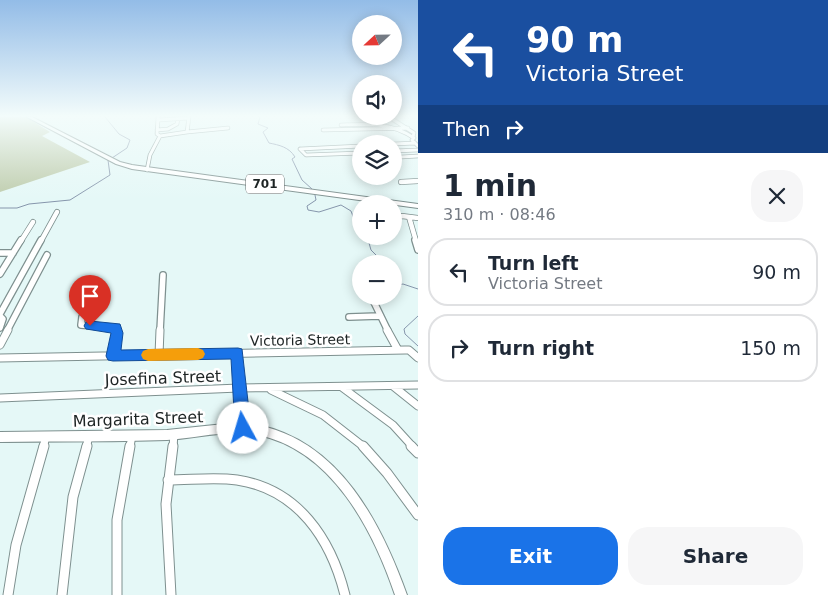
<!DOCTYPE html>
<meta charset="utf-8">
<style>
:root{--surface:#fff;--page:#f6f6f7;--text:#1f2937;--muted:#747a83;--line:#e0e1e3;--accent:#1a73e8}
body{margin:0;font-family:"DejaVu Sans",sans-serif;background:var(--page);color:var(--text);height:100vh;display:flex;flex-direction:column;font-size:19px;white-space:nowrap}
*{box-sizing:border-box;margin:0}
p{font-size:16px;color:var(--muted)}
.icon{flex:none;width:28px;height:28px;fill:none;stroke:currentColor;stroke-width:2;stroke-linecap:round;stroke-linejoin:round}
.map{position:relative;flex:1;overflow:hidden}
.panel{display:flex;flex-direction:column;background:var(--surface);width:410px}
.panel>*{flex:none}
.guide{background:#1a4fa0;color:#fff;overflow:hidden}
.needle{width:32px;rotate:248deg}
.tools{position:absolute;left:352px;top:15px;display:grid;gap:10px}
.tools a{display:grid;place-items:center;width:50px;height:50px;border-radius:50%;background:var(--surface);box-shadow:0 2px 12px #0003;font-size:25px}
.pin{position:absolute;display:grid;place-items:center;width:42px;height:42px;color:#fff;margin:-51px -21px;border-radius:50% 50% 50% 0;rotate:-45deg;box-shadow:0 0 5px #0007}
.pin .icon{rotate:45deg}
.me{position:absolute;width:55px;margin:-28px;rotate:354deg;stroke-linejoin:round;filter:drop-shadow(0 0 4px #0008)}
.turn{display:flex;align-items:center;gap:18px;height:105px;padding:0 25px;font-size:22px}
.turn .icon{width:65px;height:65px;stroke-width:2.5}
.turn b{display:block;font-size:35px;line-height:42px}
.then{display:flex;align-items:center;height:48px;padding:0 25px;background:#0003;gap:10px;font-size:19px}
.round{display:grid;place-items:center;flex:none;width:52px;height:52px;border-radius:20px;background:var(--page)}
.summary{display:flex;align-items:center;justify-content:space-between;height:85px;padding:0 25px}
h1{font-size:30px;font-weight:700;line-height:38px}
.action{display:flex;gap:10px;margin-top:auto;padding:10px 25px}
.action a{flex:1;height:58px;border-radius:20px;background:var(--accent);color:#fff;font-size:20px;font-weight:700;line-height:58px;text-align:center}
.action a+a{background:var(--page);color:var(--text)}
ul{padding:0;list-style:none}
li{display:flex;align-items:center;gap:15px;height:68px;margin:0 10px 8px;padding:0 15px;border:2px solid var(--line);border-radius:20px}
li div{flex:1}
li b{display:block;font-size:19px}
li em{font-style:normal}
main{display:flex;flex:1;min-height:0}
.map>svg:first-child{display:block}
.green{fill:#beccac}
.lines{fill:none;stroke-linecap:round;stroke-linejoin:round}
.stream{stroke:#8696ac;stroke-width:1}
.minor-far4-casing{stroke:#7e908f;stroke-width:4.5}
.minor-far3-casing{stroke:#7e908f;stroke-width:6}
.minor-far2-casing{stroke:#7e908f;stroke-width:8}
.minor-far1-casing{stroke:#7e908f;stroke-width:9}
.minor-casing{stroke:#7e908f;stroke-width:11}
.tertiary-casing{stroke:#7e908f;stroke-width:2}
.primary-casing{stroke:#7e908f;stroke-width:2}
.minor-far4{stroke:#fff;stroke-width:3}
.minor-far3{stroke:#fff;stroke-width:4.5}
.minor-far2{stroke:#fff;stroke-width:5.5}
.minor-far1{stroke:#fff;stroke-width:7}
.minor{stroke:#fff;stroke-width:9}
.tertiary{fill:#fff;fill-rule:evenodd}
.primary{fill:#fff;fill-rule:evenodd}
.route{fill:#1a73e8;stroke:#114b97}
.slow{fill:#f59e0b}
.labels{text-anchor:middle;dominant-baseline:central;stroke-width:5;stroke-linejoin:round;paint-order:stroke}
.shield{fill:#fff;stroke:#616666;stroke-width:1}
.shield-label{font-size:12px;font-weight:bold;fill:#1d2424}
.street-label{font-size:14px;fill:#1d2424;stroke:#fff}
.near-street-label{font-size:16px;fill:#1d2424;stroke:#fff}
</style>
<main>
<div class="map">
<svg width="418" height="595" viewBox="0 0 418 595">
<rect width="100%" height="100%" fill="#e5f8f7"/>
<path class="green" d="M0,117H26L50,132L42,136L90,162L0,192Z"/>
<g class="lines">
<path class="stream" d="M105,117L119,134L130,140L127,148L112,158
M260,117L258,124L268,128L263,132L269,143C279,145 289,147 295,157L292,159L302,180L312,189
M315,195L316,200L307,206L308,210L319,212L341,205L351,211L354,219L361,222
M0,208H17L29,204L70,200L110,175L108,160
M367,236L371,250L381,260V264
M394,286L403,284L418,289
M418,316L404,329L405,334L418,346"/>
<g class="minor-far4-casing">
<path id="minor-far4" d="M158,117L157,134L160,136L187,132L189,117
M389,117L414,133L413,137
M159,120L188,118
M341,125C368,124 391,122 414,138L412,140L418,146
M157,130L168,129L177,124L178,119
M323,130L408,128
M187,132L228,128
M394,144L415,143
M300,149L306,155L361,153
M300,149L361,146
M394,151L418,150
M401,157L418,156
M147,170L150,155L160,136"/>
</g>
<g class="minor-far3-casing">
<path id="minor-far3" d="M401,182L418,181
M409,217L416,241
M394,219L402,216L418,218
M21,241L33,222
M41,241L57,212"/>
</g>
<g class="minor-far2-casing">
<path id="minor-far2" d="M415,240L418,250
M0,253H13
M0,274L21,240
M361,284L358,286L361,291
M371,296L388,331
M0,314L41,240
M0,316L3,319L0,328
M82,317L81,325L116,328L117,331
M349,317L379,316
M7,331L47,255
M160,331L163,275"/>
</g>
<g class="minor-far1-casing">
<path id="minor-far1" d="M387,330L398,350
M0,345L8,330
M237,353L243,428
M159,355L160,330
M113,356L116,330
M0,358L405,350H409L418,358
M393,386L418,406
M343,388L393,425L413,447
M271,390L323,415L364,447
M0,398L239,388L418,385
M43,447L46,437
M86,447L89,437
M130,447L132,435
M173,447L174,434"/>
</g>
<g class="minor-casing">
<path id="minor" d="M363,446L387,473L418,515
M411,446L418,453
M168,480C191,480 215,477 237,480C298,489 331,539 345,595
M8,595L16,545L44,446
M62,595L73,497L87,446
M117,595V520L130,446
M171,595L166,504L173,446"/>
</g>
<g class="tertiary-casing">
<path id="tertiary" d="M224,424C235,424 247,423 258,425C340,442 381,523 407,595H395C373,530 332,450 258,435C228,429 197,438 167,440C112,442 56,441 0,442V432L167,430Z"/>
</g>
<g class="primary-casing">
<path id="primary" d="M27,117H32L120,162L132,165L418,204V208L132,169L116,164Z"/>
</g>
<use href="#minor-far4" class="minor-far4"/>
<use href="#minor-far3" class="minor-far3"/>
<use href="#minor-far2" class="minor-far2"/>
<use href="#minor-far1" class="minor-far1"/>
<use href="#minor" class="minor"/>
<use href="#tertiary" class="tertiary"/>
<use href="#primary" class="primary"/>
</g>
<linearGradient id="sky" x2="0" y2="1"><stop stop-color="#93bce7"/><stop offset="0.58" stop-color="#f3fcfb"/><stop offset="1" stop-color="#f3fcfb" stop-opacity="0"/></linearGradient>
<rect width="418" height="200" fill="url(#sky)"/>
<path class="route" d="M90,321L120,324L123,333L121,350L238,348L242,349L251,428L248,434L243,436L238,434L235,428L231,359L113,361L108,360L106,356L111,333L86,329L84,326L86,322Z"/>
<path class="slow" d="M198,348L203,350L205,354L203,358L198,360L148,361L143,359L141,355L143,351L148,349Z"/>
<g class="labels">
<rect class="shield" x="246" y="174.5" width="38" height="19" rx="4"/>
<g class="shield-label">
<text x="265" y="184">701</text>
</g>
<g class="street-label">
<text transform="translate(300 340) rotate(-1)">Victoria Street</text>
</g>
<g class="near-street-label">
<text transform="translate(163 378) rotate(-2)">Josefina Street</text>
<text transform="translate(138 419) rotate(-2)">Margarita Street</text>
</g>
</g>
</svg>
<div class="tools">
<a><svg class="needle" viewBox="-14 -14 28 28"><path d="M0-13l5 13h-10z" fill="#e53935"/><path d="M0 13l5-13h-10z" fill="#747a83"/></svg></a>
<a><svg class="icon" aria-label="sound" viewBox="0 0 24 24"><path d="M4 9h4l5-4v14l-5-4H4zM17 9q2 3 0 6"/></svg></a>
<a><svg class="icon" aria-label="layers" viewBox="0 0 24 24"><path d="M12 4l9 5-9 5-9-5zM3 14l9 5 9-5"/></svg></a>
<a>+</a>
<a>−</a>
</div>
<div class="pin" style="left:90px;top:326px;background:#d93025"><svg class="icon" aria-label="arrive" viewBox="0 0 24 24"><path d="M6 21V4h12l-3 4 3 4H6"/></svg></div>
<svg class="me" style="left:243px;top:428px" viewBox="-20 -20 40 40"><circle r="19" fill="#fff"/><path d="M0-13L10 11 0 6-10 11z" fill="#1a73e8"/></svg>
</div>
<section class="panel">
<div class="guide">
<div class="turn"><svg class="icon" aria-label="left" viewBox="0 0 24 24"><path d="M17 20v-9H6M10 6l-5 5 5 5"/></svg><div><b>90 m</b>Victoria Street</div></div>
<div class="then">Then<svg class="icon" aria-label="right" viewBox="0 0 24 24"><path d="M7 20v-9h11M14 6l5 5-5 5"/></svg></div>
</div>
<div class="summary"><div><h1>1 min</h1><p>310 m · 08:46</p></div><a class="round"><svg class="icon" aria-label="close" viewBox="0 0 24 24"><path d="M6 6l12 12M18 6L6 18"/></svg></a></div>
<ul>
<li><svg class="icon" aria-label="left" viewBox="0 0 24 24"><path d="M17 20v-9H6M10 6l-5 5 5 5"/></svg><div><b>Turn left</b><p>Victoria Street</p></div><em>90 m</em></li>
<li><svg class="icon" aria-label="right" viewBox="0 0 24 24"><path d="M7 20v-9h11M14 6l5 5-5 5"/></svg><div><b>Turn right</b></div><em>150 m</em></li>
</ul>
<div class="action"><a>Exit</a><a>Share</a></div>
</section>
</main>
